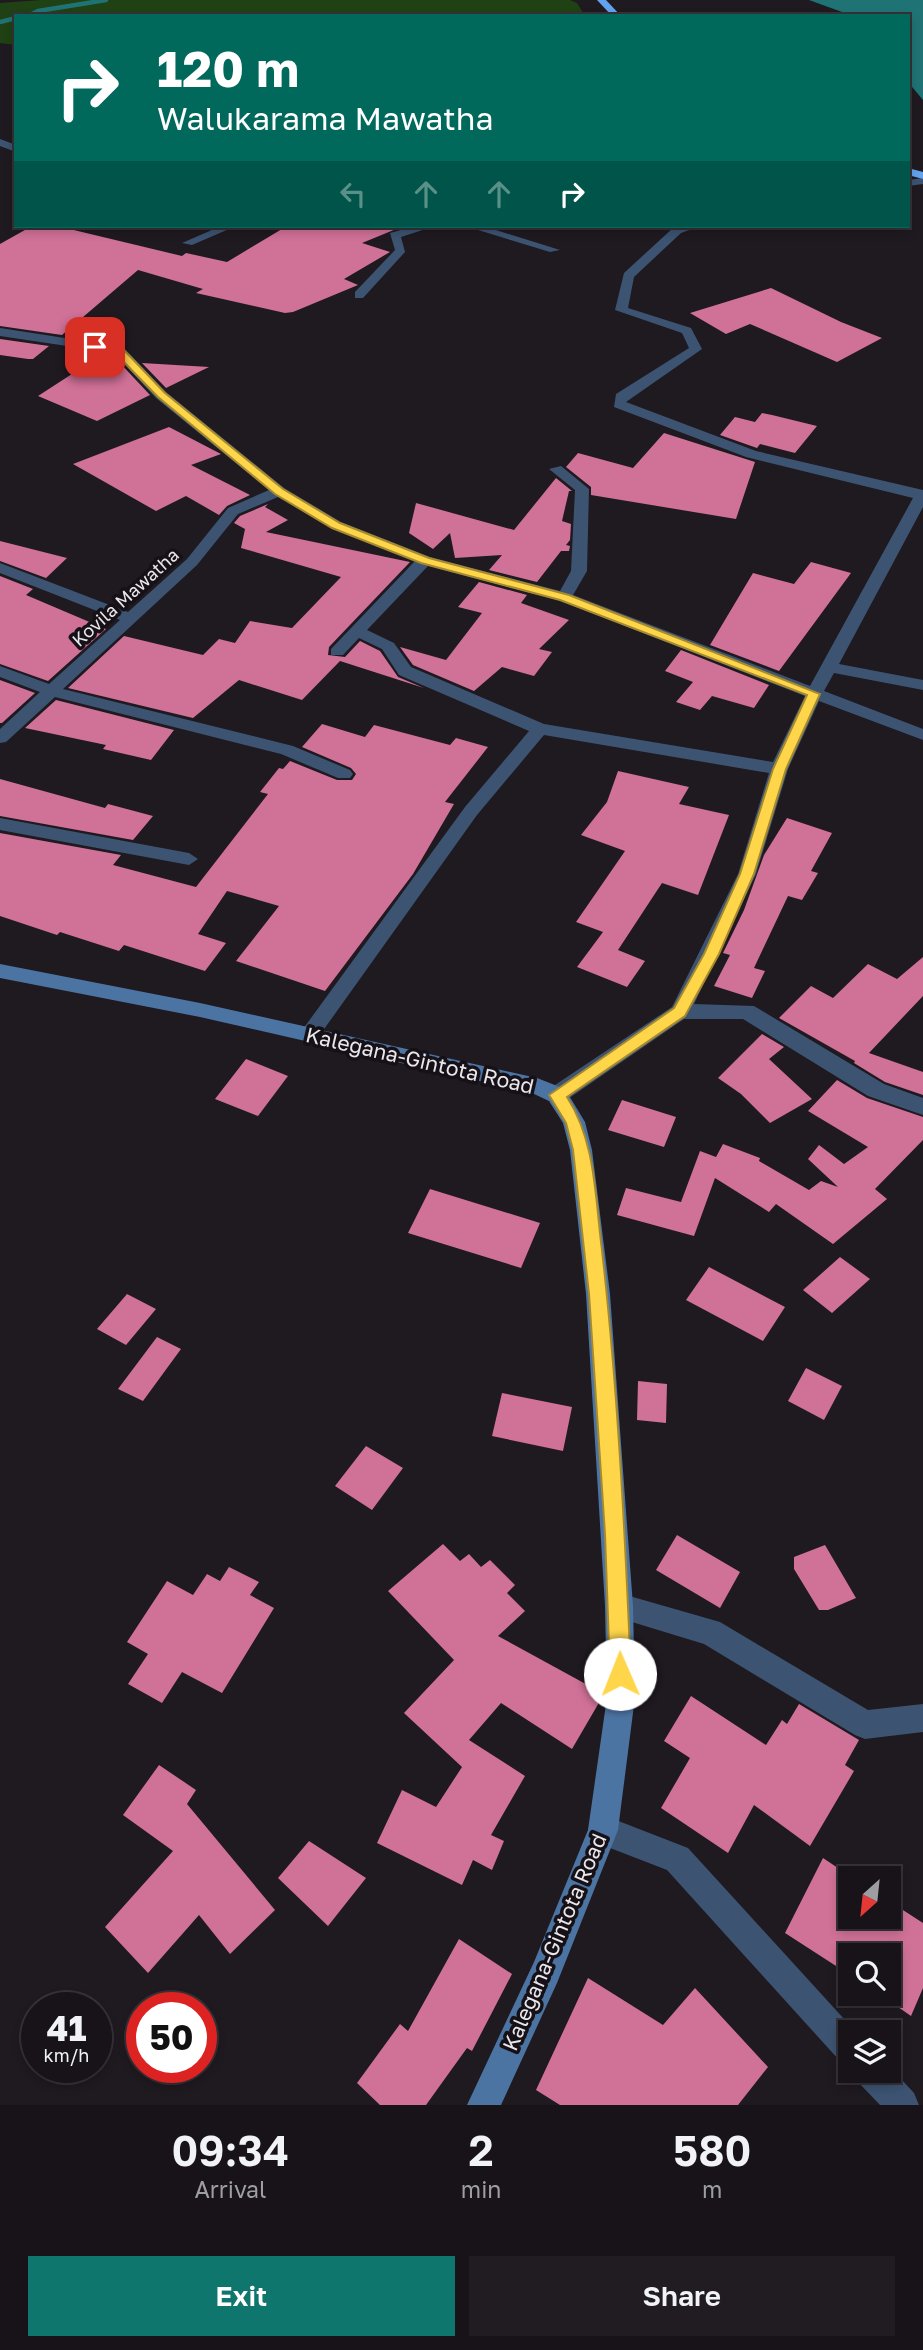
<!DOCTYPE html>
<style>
:root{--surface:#171318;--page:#201c21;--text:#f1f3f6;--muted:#9e9ea2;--line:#363237;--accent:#0f766e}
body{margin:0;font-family:"Golos Text",sans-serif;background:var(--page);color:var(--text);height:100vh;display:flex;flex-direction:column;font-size:26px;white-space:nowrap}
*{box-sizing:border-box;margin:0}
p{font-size:23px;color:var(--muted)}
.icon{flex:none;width:38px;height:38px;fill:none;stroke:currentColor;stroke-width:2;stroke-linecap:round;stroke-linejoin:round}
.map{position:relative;height:2105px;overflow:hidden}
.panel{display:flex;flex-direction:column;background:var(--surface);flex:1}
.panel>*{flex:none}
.guide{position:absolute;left:14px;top:14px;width:896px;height:214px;border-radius:0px;box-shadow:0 4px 10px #0003,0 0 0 2px var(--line);background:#00695c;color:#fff;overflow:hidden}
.needle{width:46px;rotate:207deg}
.tools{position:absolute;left:838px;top:1866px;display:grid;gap:14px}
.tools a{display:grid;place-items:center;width:63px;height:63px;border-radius:0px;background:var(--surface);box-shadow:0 4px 10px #0003,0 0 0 2px var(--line);font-size:35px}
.speed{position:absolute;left:21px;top:1992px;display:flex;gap:14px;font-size:35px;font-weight:700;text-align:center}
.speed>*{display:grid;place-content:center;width:91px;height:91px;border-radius:50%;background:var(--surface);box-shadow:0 4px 10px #0003,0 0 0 2px var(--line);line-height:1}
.speed small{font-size:18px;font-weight:400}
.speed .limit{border:10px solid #d22;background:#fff;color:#111}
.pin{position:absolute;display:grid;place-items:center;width:60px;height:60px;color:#fff;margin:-30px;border-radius:14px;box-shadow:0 4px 10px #0006}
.me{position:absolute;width:77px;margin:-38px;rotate:359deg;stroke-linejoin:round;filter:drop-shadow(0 0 5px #0008)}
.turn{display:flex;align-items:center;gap:24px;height:147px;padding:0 28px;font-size:32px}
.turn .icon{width:91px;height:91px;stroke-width:2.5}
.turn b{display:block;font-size:49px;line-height:60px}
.lanes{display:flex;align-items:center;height:66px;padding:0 28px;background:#0003;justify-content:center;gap:35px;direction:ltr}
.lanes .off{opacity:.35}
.eta{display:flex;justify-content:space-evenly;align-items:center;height:119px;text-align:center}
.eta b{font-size:42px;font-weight:600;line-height:49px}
.button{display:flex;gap:14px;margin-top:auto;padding:14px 28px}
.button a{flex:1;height:80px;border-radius:0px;background:var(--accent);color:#fff;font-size:28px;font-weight:600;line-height:80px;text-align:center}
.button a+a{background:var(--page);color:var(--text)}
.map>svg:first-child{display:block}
.green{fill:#1f4113}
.water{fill:#207374}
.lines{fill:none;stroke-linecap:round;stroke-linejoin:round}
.stream{stroke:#207374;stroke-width:4.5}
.building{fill:#d07198}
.street{fill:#3c5472;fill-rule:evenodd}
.secondary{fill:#4c74a3;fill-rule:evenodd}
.highway{fill:#63a2ec;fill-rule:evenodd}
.route{fill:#ffd54a;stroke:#a68a30;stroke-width:2}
.labels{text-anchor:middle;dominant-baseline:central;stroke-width:7;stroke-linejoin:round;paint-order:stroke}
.far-street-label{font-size:18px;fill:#eae7ec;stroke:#151117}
.street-label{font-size:21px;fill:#eae7ec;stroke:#151117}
</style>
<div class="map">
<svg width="923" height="2105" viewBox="0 0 923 2105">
<rect width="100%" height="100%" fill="#1f1920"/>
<path class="green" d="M41,0H570L577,3L585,16H406L393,12L375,16H16V45L0,43V3Z"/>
<path class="water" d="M809,0H923V100L908,82V16H853Z"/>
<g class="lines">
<path class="stream" d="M28,16L38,11L106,0
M0,22L16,18"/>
</g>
<path class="building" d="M32,226H57L182,256L186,253L227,262L287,226L401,227L362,243L390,252L344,279L358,285L293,312L285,313L196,293L203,289L138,270L62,335L0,326V244Z
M771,288L841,322L882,338L837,362L750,324L726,334L690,313Z
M0,339L49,346L33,359H28L0,355Z
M92,361L119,362L150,395L97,421L38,396Z
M142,363L209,367L166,388Z
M762,413L772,415L817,426L795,453L760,444L757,448L720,435L735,417L755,422Z
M169,427L221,454L191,465L250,495L227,506L219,515L186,496L156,511L73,464Z
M664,433L755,462L736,519L591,495V487L566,467L578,453L633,468Z
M556,478L572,491H569L562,521L571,524L570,540L566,545L570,546L569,551H561L537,582L489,570L502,555L455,558L450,533L433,549L409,533L416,503L514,530Z
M268,504L265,507L288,520L266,532L410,562L329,647L328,655L345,657L360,641L380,651L398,677L424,688L340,661L302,700L239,680L193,718L68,688L124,636L203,655L219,639L235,643L250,621L292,628L341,577L241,548L245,529L234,523L240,516Z
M0,541L67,558L46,578L0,561Z
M811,562L851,573L779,671L710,645L753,573L794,584Z
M0,576L33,589L26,595L106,629L48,681L0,664Z
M479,582L527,595L521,603L569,620L539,649L552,652L534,676L502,667L474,691L413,665L400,647L446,660L482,613L458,607Z
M681,650L769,685L754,708L712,696L700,710L676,702L693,682L665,671Z
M0,680L35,693L2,723H0Z
M56,700L174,730L151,760L103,749L106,745L25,728Z
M322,724L365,737L374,725L450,745L456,738L488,747L445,802L454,804L413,874L325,991L236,961L279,906L227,891L198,934L226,943L205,971L124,945L119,951L60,932L57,935L0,916V833L121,855L113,865L196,887L268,794L260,792L279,768L283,769L290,761L337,780H352L356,774L351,768L302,747Z
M618,771L689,787L679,804L729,815L698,895L662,883L618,950L645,961L627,987L577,967L603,932L576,922L625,851L581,835L607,802Z
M0,779L105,808L108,804L153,816L133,840L0,816Z
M787,818L832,833L811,871L818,873L802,900L788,896L754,968L765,971L752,998L714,986L730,955L723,953L744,910L764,855Z
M923,957V996L869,1053L923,1072V1095L885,1082L854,1063L855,1061L779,1018L811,986L833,998L868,964L897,979Z
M762,1034L784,1047L769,1059L812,1099L770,1123L741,1094L718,1078Z
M246,1059L288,1076L258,1116L215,1099Z
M837,1080L867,1098L923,1117V1140L875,1189L887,1199L833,1244L776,1204L769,1212L715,1178L694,1236L617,1215L626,1188L681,1202L700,1151L716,1157L723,1144L760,1158L759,1161L809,1190L821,1181L838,1187L808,1159L819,1145L844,1164L868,1147L808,1111Z
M622,1100L676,1117L664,1147L608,1130Z
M430,1189L540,1223L521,1268L408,1233Z
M840,1257L870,1279L832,1313L803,1290Z
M709,1267L785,1307L763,1341L686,1300Z
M127,1294L156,1309L126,1345L97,1329Z
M157,1337L181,1349L143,1401L118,1389Z
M806,1368L842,1386L824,1420L788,1401Z
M638,1381L667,1384L666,1423L637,1420Z
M502,1393L572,1407L563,1451L492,1436Z
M366,1446L403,1468L372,1510L335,1486Z
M677,1535L740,1572L720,1608L656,1570Z
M443,1544L460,1561L469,1554L481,1567L490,1560L515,1585L507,1593L525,1611L498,1636L604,1694L572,1749L501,1703L469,1740L525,1776L491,1835L504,1841L492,1870L473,1860L462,1885L377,1843L402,1790L436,1807L462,1767L404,1713L454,1660L388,1591Z
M825,1545L856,1598L828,1610H819L794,1569V1557Z
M229,1567L259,1582L250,1595L274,1608L222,1693L182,1672L162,1703L128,1684L148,1654L127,1642L167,1581L193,1595L207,1574L220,1581Z
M691,1696L766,1745L782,1720L787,1724L799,1704L859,1740L845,1765L854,1771L810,1846L754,1805L728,1853L661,1808L690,1758L664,1741Z
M159,1765L196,1790L187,1804L275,1910L230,1954L199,1915L148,1973L105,1927L173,1851L123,1815Z
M309,1841L366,1878L328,1926L278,1878Z
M823,1858L853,1878L850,1916H889V1901L923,1923V1988L911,2016L878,1993H889V1955H850V1975L785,1933Z
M459,1939L512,1974L472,2051L467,2048L426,2105H380L357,2083L400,2024L408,2031Z
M588,1978L663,2025L695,1988L768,2067L738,2105H560L536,2090Z"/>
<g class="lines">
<path class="street" d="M0,139L16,145V152L0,146Z
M923,178V184L908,186V180Z
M221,226H236L192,245L182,243Z
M416,226H435L401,237L405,252L363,298H355V292L395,250L390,233Z
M465,226H483L560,250L550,252Z
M680,226H700L681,233L634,277L628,308L691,328L702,349L626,402L756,451L923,490V507L839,664L923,680V690L834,673L824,691L923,729V740L819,701L788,769L756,874L694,1004L754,1006L884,1084L923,1098V1115L868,1096L743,1019H684L565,1101H549L546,1095L549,1089L672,1007L738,874L769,773L544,735L477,815L317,1039H303L300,1034L303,1029L465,807L529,731L399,675L382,649L359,638L343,655H331V649L415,561L331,528L278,497L238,514L197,565L63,689L293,746L350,770L353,774L350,778H338L281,754L55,697L6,742L0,743V729L40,692L0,677V666L49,684L120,620L0,573V563L128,612L187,559L228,508L269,490L156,398L114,353L0,336V328L123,347L166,392L284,488L341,522L430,557L560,591L571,571L575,490L549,469L561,466L589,489L587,571L573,595L810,686L913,498L746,457L614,407L616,394L689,348L682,333L615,310L624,273L673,228ZM428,566L558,600L805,696L773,762L544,724L411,667L394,643L367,630Z
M0,818L189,853L198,859L189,865L0,830Z
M619,1593L720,1622L868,1710L923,1704V1732L865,1739L855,1735L704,1644L609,1615L605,1606L609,1597Z
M603,1815L688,1848L856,2032H850V2065L839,2060L667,1870L592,1841L588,1830L592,1819Z
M889,2066L914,2093L919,2105H880L858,2082L854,2070H889Z"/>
<path class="secondary" d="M0,964L200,1003L537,1078L565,1089L585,1122L592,1150L610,1294L633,1606L635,1697L618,1830L557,1983L501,2105H467L534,1962L588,1830L607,1697L605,1606L586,1294L570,1150L563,1123L549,1101L532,1093L200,1017L0,978Z"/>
<path class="highway" d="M597,0H606L621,16H612Z
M908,168L923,172V179L908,175Z"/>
</g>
<path class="route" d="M95,344L122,348L165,393L283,489L340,523L429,558L569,595L820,694L786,769L754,874L719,954L685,1016L567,1097C596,1142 595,1197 602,1250C618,1391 625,1533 631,1674L628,1682L620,1685L613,1682L610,1674L605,1534L589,1294L573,1150L566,1123L549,1095L674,1008L704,954L740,874L773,769L807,695L560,600L421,563L332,528L275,494L158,397L115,353L91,349Z"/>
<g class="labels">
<g class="far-street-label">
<text transform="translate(125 597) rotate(-42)">Kovila Mawatha</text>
</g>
<g class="street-label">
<text transform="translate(420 1060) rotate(13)">Kalegana-Gintota Road</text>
<text transform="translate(554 1942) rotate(-67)">Kalegana-Gintota Road</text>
</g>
</g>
</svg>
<div class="tools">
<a><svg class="needle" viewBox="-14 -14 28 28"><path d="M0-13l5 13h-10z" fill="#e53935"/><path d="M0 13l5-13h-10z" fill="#9e9ea2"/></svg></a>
<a><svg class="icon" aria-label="search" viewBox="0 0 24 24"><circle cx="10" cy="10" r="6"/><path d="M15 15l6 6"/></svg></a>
<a><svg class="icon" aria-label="layers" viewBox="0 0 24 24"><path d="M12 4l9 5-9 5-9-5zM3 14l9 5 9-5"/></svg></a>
</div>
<div class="speed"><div>41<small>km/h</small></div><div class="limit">50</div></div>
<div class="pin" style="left:95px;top:347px;background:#d93025"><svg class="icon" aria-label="arrive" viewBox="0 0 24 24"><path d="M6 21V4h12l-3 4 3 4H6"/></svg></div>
<svg class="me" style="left:620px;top:1674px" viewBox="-20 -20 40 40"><circle r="19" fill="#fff"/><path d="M0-13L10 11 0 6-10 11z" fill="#ffd54a"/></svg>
<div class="guide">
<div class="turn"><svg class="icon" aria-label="right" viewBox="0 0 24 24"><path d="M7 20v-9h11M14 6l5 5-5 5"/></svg><div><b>120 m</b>Walukarama Mawatha</div></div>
<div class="lanes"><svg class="icon off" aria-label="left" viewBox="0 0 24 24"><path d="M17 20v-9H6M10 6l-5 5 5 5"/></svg><svg class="icon off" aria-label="ahead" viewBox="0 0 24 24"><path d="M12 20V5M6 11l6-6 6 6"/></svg><svg class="icon off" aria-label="ahead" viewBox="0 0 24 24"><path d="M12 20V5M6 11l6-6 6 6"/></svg><svg class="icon" aria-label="right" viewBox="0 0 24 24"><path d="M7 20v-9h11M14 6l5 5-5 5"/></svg></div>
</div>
</div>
<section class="panel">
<div class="eta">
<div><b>09:34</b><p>Arrival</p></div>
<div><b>2</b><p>min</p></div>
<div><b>580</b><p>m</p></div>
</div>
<div class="button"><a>Exit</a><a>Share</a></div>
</section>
